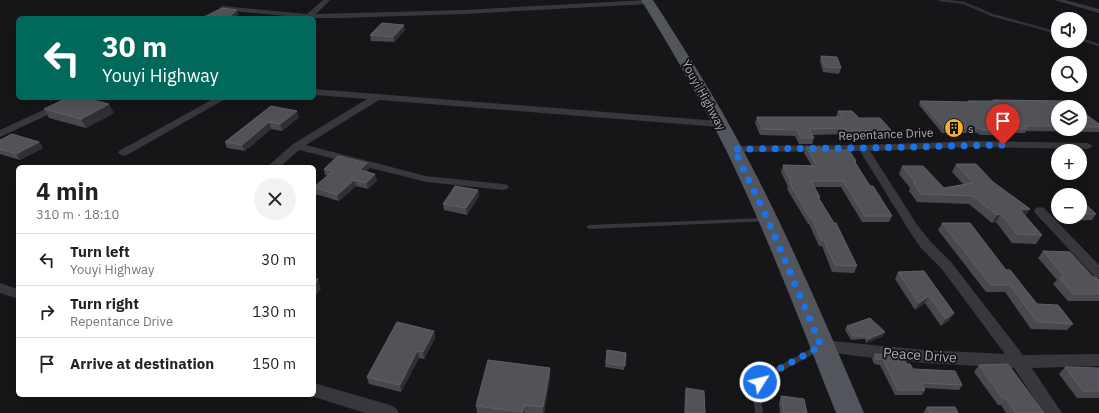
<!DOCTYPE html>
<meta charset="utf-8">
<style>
:root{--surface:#fff;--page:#f2f2f2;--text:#222;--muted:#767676;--line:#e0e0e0}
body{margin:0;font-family:"IBM Plex Sans",sans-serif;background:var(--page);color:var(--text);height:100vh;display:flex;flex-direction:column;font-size:15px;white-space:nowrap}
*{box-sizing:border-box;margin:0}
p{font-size:13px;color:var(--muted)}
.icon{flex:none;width:22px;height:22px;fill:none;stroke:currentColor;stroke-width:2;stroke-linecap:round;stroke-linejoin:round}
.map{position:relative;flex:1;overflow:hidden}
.side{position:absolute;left:16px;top:165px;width:300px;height:232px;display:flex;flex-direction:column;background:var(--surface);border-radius:6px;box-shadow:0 4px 16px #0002}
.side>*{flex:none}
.hud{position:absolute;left:16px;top:16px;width:300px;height:84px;border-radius:6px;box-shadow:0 4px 16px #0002;background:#00695c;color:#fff;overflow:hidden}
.fabs{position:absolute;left:1051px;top:12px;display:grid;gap:8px}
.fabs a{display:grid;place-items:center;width:36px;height:36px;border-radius:50%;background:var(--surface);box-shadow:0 4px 16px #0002;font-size:20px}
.pin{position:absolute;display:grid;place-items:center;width:34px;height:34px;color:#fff;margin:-41px -17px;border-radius:50% 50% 50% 0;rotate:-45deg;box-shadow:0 0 4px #0007}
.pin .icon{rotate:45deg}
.me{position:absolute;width:44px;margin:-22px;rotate:54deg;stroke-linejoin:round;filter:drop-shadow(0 0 3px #0008)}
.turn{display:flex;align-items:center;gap:14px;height:84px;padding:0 20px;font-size:18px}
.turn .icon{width:52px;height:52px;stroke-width:2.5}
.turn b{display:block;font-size:28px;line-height:34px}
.round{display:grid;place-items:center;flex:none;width:42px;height:42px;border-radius:21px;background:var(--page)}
.headline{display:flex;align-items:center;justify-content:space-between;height:68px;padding:0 20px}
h1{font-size:24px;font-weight:700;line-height:30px}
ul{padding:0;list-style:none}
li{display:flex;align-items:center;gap:12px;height:52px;padding:0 20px;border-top:1px solid var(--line)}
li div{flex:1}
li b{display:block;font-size:15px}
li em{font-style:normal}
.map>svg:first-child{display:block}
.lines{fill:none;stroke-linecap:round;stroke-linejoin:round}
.stream{stroke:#2c353c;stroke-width:2.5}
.service{fill:#37383d;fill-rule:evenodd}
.minor{fill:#37383d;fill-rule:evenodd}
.primary{fill:#53555c;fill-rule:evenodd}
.wall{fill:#47494d}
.shaded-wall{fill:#2f3033}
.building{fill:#525359;stroke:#5f6168}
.route{stroke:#1a73e8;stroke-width:7;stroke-dasharray:0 12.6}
.labels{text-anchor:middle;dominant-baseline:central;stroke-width:3.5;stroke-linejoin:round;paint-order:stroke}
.street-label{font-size:12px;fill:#a8adb8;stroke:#111113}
.poi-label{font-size:12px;fill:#a8adb8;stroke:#111113;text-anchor:start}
.near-street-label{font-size:14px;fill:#a8adb8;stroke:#111113}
</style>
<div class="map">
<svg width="1099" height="413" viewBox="0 0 1099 413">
<rect width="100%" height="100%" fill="#161618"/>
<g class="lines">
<path class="stream" d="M940,0L964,3L992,15L1058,33
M1080,39L1099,45"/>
<path class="service" d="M765,218L768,220L767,221L589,229L586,227L589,225Z
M818,345L821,346L822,348L821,350L771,377L760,387L763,413H755L752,386L753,384L765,373Z"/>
<path class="minor" d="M323,0H330L316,14L464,10L647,0L653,2L649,4L464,14L340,18H307L223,10L219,8L223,6L307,14Z
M1054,0H1065L1099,9V13Z
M314,89L719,121L724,124L719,127L379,100L306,145L426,176L503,184L507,185L509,187L507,189L503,190L426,182L299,150L280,167H267L293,144L367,99L314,95Z
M69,98H82L80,100L0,137V130Z
M215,98H227L127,155L123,156L118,153L119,151Z
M975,141L1088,143L1093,146L1088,149L975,147L870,151L918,226L931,242L951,262L1023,355L1099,354V366L1032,368L1062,413H1044L1014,368L925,363L856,356L816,350L813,346L816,342L821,340L925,350L1005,354L941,268L921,248L910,232L860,151L734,152L729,149L734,146L863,145Z
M1040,207L1044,208L1099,265V278L1094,276L1036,214L1034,211L1036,208Z
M0,283L18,289V299L0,293Z
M314,383L390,405L396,408L399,413H365L308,395H314Z"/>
<path class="primary" d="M641,0H653C684,48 715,97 742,148C788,234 826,324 864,413H836C801,324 767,234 725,148C699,97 671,48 641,0Z"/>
</g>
<path class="wall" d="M405,30L394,42L371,41L370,35Z
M821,56L841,68L839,74L823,72L820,61Z
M993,100L1058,107V129H1080V110L1099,124V132L1026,131L1025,133H998L997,135H980L978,133H942L919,105L920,101L968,102V101H992Z
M271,106L299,117L282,131L271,129L245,151L227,148L225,142Z
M44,109L114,113L86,128L49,118Z
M838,111L859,118L891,130L888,136L845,137L843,134L813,135L814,138L812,144H799L795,136L760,135L755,123L757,117H836Z
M0,140L39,142L43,148L20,160L0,154Z
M806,147L822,150L856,161V163L870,186L892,216L889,222H862L841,187H814L820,197L819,199L857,266L854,273L832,272L822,246H819L809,224H808L787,189L788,187L781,172L783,165L812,166L804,153Z
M367,163L369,169L366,172L377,180L368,189L356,186L339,201L315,194L314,187L328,176L325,175L324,169Z
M956,164L993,182L1030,209L1025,216L1042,235L1036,244L1012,243L996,222L992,223L969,204L917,202L909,191L910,188L899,174L902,166L944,188L963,184L952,172Z
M478,190L479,196L467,215L444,210L443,204Z
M1080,202L1096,214L1092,220L1067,221L1062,217H1080Z
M1058,203V213L1054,209Z
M942,223L1006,270L1037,304L1073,324L1067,330L1031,329L1005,292H986L938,230Z
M1043,251L1099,280V301H1068L1053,284L1057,280L1038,258Z
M924,271L950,320L941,326L925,303L915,310L895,279L898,272Z
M847,326L883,336L866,343L865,339L851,340L845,330Z
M434,331L435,338L424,359L419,358L401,392L369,384L367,377Z
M607,350L626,353L624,370L605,367Z
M875,354L907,364L913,369L962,385L959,390L924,388L925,390L922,395H895L880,365L874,364L872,359Z
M979,365L1044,413H1006L1001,405H998L974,372Z
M1065,367L1099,368V398H1077L1059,374Z
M550,368V378L544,413H477L476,406Z
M686,388L705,413H684L685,395Z
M781,396L807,413H780L779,403Z
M927,407L958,413H923Z"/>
<path class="shaded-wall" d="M237,10L239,14L234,18H228Z
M404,25L405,30L394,42L393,37Z
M109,104L114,113L86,128L81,119Z
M297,111L299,117L282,131L280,124Z
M269,122L271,129L245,151L242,145Z
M39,142L43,148L20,160L16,154Z
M367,163L369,169L361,177L360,170Z
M375,174L377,180L368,189L366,183Z
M354,180L356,186L339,201L337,195Z
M478,190L479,196L467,215L466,208Z
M1030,209L1024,217L1020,210Z
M1001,214L996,222L992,223L997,215Z
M318,279L321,289L314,298V284Z
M929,296L925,303L915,310L919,303Z
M954,313L950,320L941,326L946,319Z
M434,331L435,338L424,359L423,352Z
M885,332L883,336L866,343L868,339Z
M417,351L419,358L401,392L400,385Z
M550,368V378L544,413H543V407Z
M525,405V413H523V412Z"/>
<path class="building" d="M222,8L237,10L228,18H202Z
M382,23L404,25L393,37L370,35Z
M821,56L837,57L841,68L825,67Z
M67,98H85L109,104L81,119L44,109Z
M993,100L1067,101L1076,107H1058V126H1024L1027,129L998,128L1000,130H982L980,128H944L920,101L970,102L968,101H994Z
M271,106L297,111L280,124L269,122L242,145L225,142Z
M1080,110L1099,124V127H1080Z
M838,111H852L859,118H880L891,130L847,131L845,128L809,129L814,138H801L797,130L762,129L757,117H843Z
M12,134L39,142L16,154L0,149V140Z
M806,147H820L822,150H849L856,161H854L870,186H873L892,216H865L843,181H811L820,197H818L834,223H836L857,266L835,265L824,240H821L812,218H810L789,182H791L783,165L817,166Z
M338,156L367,163L360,170L375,174L366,183L354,180L337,195L314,187L333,171L324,169Z
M956,164H976L993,182L1030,209L1020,210L1042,235L1017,234L1001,214L997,215L973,196L921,194L913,183H916L902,166H923L944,188L973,183Z
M455,186L478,190L466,208L443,204Z
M1080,202H1083L1096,214H1080Z
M942,223H970L1006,270H1010L1037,304L1058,305L1073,324L1037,322L1010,285H991Z
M1043,251L1070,252L1093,277H1096L1099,280V294H1073L1059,277H1065Z
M924,271L954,313L946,319L929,296L919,303L898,272Z
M314,278L318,279L314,284Z
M870,318L885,332L868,339L866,336H853L847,326Z
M397,322L434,331L423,352L417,351L400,385L367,377Z
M607,350L626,353L625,366L606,363Z
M875,354L903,357L907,364H910L913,369L955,371L962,385L921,383L925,390H898L883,359H876Z
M488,360L550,368L543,407L525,405L523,412L476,406Z
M1008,364L1044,413H1016L1006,398L1003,399L979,365Z
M1065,367L1099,368V391H1083Z
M686,388L704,391L705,413H686Z
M781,396L804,399L807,413H784Z
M927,407H955L958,413H930Z"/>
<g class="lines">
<path class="route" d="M760,382L768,375L821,346L768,220L734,149L863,148L1003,145"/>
</g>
<defs>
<g id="building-disc" transform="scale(1)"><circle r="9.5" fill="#f2b134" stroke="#111113"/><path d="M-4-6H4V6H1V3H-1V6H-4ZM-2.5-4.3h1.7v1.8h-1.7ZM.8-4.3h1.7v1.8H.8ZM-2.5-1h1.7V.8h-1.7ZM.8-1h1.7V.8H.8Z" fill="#111"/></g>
</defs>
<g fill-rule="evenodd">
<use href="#building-disc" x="954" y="128"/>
</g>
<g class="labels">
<g class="street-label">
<text transform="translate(704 95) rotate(61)">Youyi Highway</text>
<text transform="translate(886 134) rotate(-2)">Repentance Drive</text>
</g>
<g class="poi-label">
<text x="968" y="128">s</text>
</g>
<g class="near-street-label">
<text transform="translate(920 355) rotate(4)">Peace Drive</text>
</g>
</g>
</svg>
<div class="fabs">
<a><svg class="icon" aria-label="sound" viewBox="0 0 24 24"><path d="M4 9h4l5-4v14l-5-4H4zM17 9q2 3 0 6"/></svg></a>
<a><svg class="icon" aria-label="search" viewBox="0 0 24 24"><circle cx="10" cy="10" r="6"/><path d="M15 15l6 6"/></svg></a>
<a><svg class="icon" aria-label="layers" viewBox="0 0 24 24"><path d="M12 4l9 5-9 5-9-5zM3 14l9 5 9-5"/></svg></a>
<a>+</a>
<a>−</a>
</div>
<div class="pin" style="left:1003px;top:145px;background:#d93025"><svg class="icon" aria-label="arrive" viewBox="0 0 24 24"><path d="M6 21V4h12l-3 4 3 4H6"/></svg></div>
<svg class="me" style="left:760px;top:382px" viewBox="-20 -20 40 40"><circle r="17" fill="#1a73e8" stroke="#fff" stroke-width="3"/><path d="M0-11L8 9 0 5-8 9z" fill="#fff"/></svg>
<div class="hud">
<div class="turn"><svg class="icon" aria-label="left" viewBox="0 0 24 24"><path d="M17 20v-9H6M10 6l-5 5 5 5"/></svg><div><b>30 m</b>Youyi Highway</div></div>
</div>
<section class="side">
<div class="headline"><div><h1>4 min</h1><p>310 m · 18:10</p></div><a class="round"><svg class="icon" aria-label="close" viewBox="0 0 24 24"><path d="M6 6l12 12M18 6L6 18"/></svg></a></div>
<ul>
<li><svg class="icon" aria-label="left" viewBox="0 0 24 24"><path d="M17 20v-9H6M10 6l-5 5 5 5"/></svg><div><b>Turn left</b><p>Youyi Highway</p></div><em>30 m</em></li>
<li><svg class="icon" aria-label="right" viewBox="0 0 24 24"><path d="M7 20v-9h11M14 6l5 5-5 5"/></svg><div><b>Turn right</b><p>Repentance Drive</p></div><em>130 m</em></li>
<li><svg class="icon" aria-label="arrive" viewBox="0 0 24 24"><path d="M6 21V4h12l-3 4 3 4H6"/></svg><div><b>Arrive at destination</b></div><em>150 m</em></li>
</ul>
</section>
</div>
